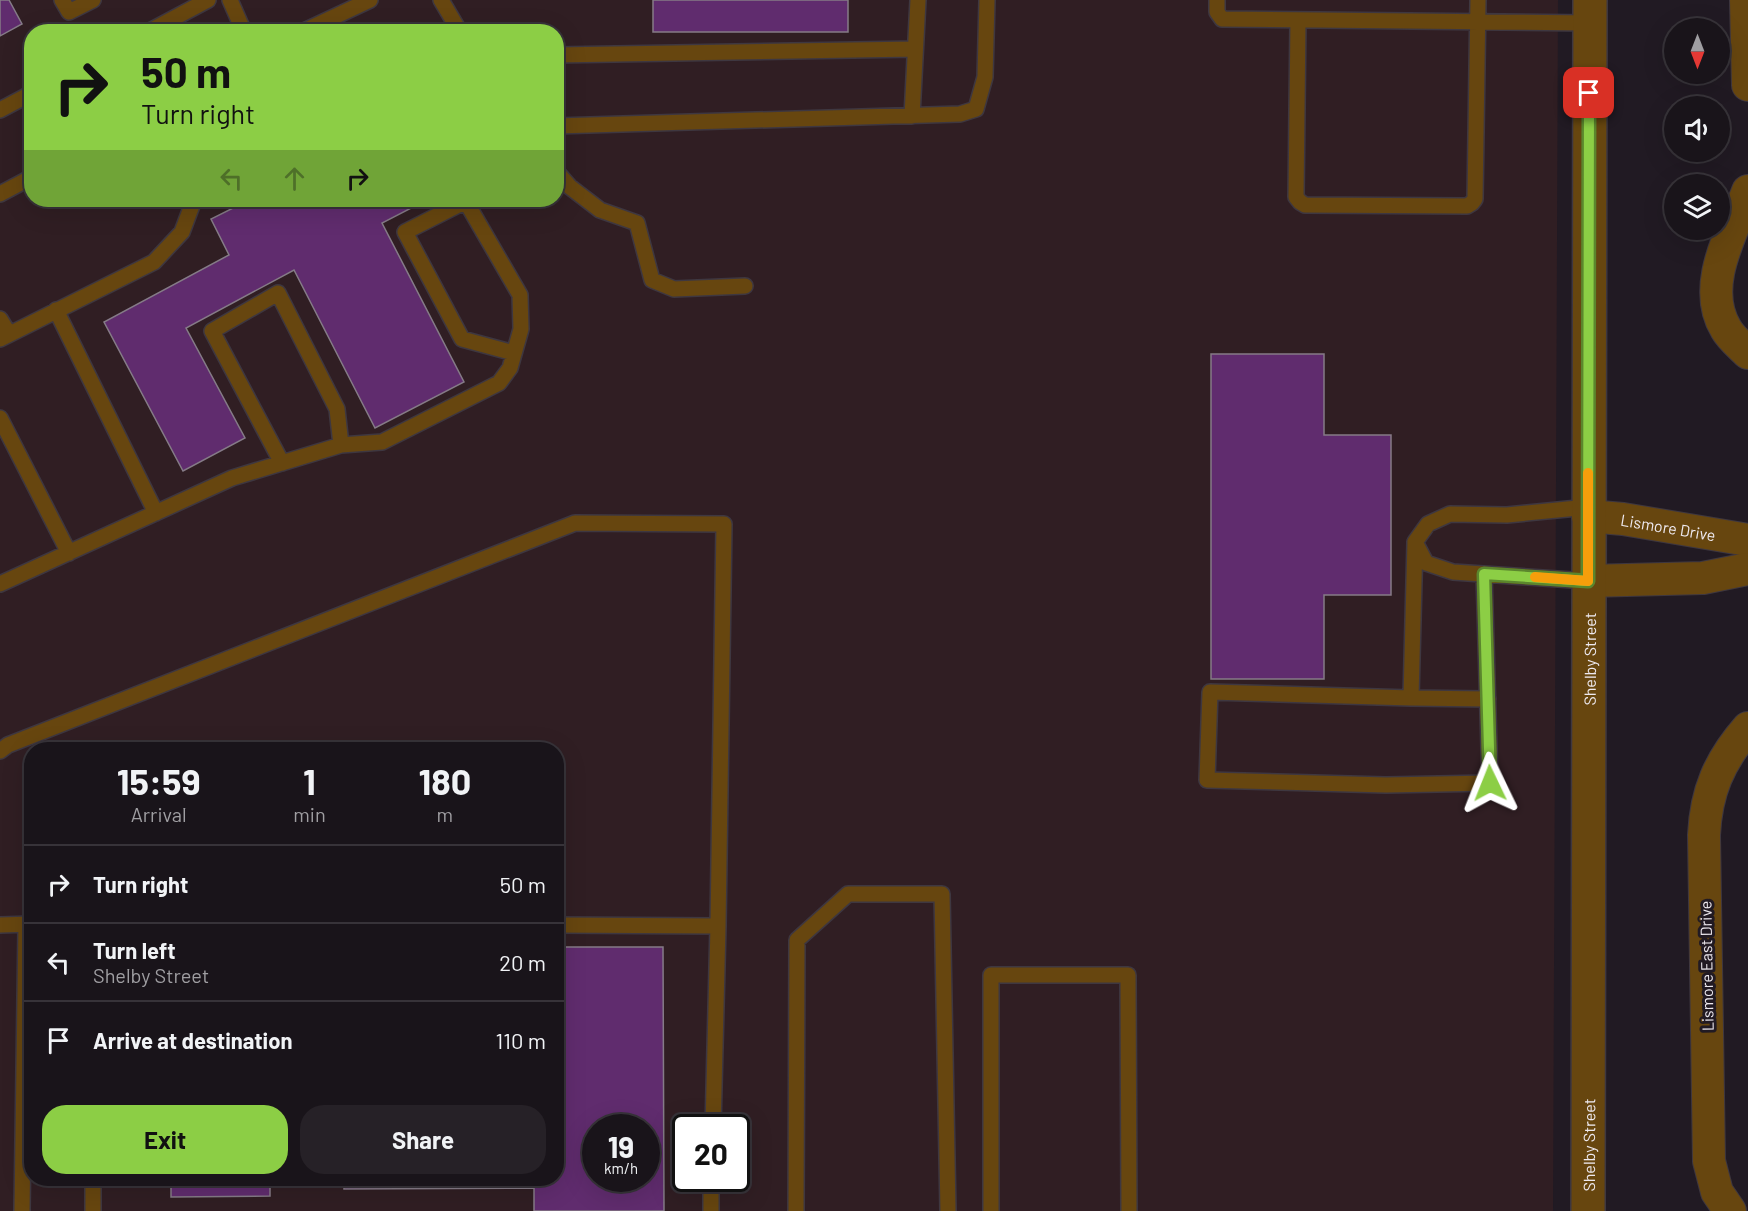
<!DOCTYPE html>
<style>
:root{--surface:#19141a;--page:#262127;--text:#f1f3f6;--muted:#9f9ea2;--line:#373339;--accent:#8cce45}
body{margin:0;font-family:Barlow,sans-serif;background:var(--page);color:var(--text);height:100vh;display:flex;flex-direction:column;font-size:22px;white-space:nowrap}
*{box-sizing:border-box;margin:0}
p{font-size:20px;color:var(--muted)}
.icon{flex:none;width:33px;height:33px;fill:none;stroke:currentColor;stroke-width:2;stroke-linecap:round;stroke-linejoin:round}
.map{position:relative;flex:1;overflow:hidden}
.side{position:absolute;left:24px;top:742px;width:540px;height:444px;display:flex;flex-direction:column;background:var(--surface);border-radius:24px;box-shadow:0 6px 24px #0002,0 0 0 2px var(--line)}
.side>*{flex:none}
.banner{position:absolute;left:24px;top:24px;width:540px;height:183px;border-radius:24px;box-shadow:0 6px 24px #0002,0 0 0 2px var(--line);background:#8cce45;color:#111;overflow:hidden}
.needle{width:39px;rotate:180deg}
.tools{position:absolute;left:1664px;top:18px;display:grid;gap:12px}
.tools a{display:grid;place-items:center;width:66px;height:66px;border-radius:50%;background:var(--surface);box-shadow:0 6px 24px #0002,0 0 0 2px var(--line);font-size:30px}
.speed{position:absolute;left:582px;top:1114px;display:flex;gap:12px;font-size:30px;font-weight:700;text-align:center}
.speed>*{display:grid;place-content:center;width:78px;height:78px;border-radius:50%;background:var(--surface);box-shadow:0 6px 24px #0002,0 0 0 2px var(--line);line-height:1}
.speed small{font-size:15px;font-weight:400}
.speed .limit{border:3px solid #111;border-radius:9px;background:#fff;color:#111}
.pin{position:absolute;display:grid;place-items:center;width:51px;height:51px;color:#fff;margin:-26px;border-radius:12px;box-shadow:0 3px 9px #0006}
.me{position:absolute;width:66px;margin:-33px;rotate:358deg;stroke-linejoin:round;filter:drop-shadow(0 0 4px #0008)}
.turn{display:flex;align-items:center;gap:21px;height:126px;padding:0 18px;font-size:27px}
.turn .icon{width:78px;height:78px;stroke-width:2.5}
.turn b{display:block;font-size:42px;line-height:51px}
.lanes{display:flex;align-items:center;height:57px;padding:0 18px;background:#0003;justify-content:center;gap:30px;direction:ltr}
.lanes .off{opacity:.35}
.eta{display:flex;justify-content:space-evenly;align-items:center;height:102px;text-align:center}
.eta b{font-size:36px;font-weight:700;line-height:42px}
.cta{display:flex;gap:12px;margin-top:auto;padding:12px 18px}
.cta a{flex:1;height:69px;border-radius:24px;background:var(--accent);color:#111;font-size:24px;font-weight:700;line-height:69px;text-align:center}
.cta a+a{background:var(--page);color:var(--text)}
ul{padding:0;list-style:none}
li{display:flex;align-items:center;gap:18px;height:78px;padding:0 18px;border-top:2px solid var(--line)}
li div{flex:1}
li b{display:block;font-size:22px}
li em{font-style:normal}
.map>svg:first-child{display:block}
.commercial{fill:#301e23;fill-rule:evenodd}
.building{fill:#602c6e;stroke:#857b87;stroke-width:1.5;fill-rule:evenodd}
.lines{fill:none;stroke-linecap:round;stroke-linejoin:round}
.service-casing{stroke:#3e3740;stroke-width:18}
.minor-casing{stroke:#3e3740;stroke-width:34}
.tertiary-casing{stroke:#3e3740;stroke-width:36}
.service{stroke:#67460f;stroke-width:15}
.minor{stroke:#67460f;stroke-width:32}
.tertiary{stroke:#67460f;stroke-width:33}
.route-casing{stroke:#5b862d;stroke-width:15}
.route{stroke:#8cce45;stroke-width:10}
.slow{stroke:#f59e0b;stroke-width:10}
.labels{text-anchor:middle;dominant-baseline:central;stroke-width:6;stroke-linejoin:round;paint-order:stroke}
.street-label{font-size:16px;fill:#eee9ef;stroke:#211a23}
</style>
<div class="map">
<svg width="1748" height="1211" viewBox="0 0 1748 1211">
<rect width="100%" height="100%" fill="#211a23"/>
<path class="commercial" d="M0,0H1558L1553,1211H0ZM32,32H556V200H32ZM32,750H556V1179H32ZM596,1128H646V1179H596ZM686,1128H736V1179H686Z"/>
<path class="building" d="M0,0H9L22,24L0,36Z
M653,0H848V32H653Z
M249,200H422L423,202L382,223L464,382L375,428L294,270L186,328L245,438L183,471L104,322L229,255L211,219Z
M1211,354H1324V435H1391V595H1324V679H1211Z
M556,947H663L664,1211H534V1188L344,1189V1179H556ZM596,1128H646V1179H596Z
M171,1179H270V1196L171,1197Z"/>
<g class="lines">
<g class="service-casing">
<path id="service" d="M62,0L69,12L93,0
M230,0L244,32
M441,0L460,32
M1217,0V12L1222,19L1589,23
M1298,20L1296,197L1300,202L1305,205L1467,206L1472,203L1475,199L1478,0
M148,32L208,0
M302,32L370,0
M556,55L915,49
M0,110L32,93
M912,116L918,0
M556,126L960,114L976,109L985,77L987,0
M556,171L570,187L600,210L637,223L652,280L674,289L745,286
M0,194L32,177
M466,201L405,232L462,339L514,353
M56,310L156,513
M0,319L9,334
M0,339L154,262L182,232L194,200
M0,418L69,553
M282,463L212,331L278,293L337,409L341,445
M1588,507L1507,515L1450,514L1428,524L1415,542L1426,563L1453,572L1588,581
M1415,542L1411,698L1210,692L1207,780L1386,785L1490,783L1484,574
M0,584L232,478L341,445L382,442L499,383L510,368L521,329L520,295L465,200
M1411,698L1488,699
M0,751L8,745L575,523L724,524L718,926
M0,925L32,924
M556,925L718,926L713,1128
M22,1211L26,925
M93,1211V1179
M711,1211V1179
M796,1211L797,940L848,894H942L948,1211
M991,1211V975H1128L1129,1211"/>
</g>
<g class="minor-casing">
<g id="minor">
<path d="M1746,0L1748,85"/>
<path d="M1748,191C1732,233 1700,286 1726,329C1731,338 1740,345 1748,353"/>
<path id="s1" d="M1588,516L1623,519L1748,540"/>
<path d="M1588,581L1703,578L1748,569"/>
<path d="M1730,1211L1717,1192L1709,1161L1704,835C1706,792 1719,761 1748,728"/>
</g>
</g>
<g class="tertiary-casing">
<g id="tertiary">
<path id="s2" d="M1588,1211L1590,0"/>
</g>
</g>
<use href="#service" class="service"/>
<use href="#minor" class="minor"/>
<use href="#tertiary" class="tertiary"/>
</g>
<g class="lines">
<g class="route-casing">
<path id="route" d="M1490,783L1484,574L1588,581L1589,93"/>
</g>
<use href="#route" class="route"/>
<path class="slow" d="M1535,577L1588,581V473"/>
</g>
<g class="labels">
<g class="street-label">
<text stroke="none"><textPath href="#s1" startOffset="81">Lismore Drive</textPath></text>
<text stroke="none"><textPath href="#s2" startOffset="552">Shelby Street</textPath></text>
<text transform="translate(1706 966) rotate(-91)">Lismore East Drive</text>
<text stroke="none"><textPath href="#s2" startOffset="66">Shelby Street</textPath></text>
</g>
</g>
</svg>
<div class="tools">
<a><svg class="needle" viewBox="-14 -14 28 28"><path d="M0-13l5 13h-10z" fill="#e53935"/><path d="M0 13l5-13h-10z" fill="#9f9ea2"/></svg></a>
<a><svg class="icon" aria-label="sound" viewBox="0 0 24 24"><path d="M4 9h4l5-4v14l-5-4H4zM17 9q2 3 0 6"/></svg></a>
<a><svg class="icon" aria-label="layers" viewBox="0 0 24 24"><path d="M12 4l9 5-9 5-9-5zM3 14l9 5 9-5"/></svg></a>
</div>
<div class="speed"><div>19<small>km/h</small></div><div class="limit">20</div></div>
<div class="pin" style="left:1589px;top:93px;background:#d93025"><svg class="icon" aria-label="arrive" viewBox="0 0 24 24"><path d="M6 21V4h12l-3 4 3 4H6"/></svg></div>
<svg class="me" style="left:1490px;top:783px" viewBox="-20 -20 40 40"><path d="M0-17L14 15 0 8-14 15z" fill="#8cce45" stroke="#fff" stroke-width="4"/></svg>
<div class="banner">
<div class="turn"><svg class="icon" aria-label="right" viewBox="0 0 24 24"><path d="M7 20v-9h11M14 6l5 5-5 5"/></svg><div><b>50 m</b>Turn right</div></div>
<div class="lanes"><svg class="icon off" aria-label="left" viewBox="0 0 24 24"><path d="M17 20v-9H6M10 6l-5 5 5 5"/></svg><svg class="icon off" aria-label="ahead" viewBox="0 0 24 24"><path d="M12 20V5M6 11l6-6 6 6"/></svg><svg class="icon" aria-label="right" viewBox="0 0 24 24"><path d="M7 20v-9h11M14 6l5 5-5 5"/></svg></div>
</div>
<section class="side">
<div class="eta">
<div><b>15:59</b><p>Arrival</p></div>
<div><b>1</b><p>min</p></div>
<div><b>180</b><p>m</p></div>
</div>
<ul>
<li><svg class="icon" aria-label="right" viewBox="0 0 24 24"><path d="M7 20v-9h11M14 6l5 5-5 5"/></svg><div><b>Turn right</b></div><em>50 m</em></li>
<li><svg class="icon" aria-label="left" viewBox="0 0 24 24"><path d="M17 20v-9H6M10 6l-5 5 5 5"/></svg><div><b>Turn left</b><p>Shelby Street</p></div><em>20 m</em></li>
<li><svg class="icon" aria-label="arrive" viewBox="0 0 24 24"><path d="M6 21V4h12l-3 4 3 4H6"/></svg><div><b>Arrive at destination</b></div><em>110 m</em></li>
</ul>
<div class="cta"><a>Exit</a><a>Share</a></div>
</section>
</div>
